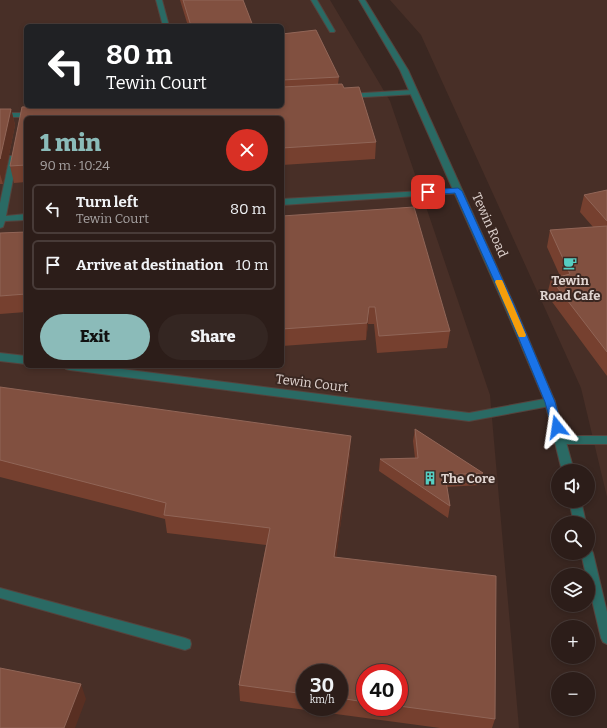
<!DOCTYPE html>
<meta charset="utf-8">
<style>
:root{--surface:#2c1d19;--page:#342622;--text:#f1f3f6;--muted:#a6a2a2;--line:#483b38;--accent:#8bbbb9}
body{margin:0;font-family:Bitter,serif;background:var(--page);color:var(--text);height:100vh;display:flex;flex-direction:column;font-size:15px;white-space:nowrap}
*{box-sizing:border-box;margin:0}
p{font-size:13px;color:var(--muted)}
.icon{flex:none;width:22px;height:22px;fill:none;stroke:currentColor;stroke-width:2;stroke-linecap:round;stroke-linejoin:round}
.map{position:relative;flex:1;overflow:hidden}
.side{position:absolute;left:24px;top:116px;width:260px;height:252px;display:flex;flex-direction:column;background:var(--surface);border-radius:6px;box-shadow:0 2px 6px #0003,0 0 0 1px var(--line)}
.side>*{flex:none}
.guide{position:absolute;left:24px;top:24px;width:260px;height:84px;border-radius:6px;box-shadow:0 2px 6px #0003,0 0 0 1px var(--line);background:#202124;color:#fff;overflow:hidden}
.controls{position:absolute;left:551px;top:464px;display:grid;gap:8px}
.controls a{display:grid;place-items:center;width:44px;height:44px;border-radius:50%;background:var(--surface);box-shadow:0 2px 6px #0003,0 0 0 1px var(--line);font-size:20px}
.speed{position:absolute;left:296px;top:664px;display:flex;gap:8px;font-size:20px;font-weight:700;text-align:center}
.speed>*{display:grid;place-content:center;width:52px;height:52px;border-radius:50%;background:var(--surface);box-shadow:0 2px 6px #0003,0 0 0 1px var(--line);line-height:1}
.speed small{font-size:10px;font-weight:400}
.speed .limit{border:6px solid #d22;background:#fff;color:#111}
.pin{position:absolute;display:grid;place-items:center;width:34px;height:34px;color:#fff;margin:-17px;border-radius:8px;box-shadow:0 2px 6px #0006}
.me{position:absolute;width:44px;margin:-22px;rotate:345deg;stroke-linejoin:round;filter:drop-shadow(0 0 3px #0008)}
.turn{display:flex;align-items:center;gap:14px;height:84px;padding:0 16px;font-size:18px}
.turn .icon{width:52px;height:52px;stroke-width:2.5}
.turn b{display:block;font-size:28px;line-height:34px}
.round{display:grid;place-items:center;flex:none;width:42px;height:42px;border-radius:21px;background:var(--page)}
.overview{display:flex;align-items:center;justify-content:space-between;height:68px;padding:0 16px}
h1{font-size:24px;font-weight:800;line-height:30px;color:var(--accent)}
.cta{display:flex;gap:8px;margin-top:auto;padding:8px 16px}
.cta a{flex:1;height:46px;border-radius:24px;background:var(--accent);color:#111;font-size:16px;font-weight:800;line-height:46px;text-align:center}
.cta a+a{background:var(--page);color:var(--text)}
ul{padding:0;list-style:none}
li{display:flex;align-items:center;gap:12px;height:50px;margin:0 8px 6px;padding:0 8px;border:2px solid var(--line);border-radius:6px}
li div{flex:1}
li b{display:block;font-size:15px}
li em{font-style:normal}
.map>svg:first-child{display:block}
.built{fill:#482f27;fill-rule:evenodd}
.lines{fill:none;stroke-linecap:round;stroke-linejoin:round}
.service-casing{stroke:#55433d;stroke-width:2}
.tertiary-casing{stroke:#55433d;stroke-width:2}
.service{fill:#2a6a64;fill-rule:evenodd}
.tertiary{fill:#2a6a64;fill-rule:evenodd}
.wall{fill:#76402f;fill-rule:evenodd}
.shaded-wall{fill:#592f22}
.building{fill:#815040;stroke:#906557}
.route{fill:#1a73e8;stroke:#114b97}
.slow{fill:#f59e0b}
.labels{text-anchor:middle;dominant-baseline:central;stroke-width:4;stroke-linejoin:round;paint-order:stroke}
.street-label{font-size:13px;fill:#e0d4d0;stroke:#3a2721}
.poi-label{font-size:13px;font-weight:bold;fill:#e0d4d0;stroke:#3a2721}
</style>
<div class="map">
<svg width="607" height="728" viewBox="0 0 607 728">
<rect width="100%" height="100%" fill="#3a2721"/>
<path class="built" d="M0,0H330L390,101L490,395L519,728H0ZM26,26H282V106H26ZM26,118H282V366H26ZM305,673H339V707H305ZM365,673H399V707H365Z
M390,0H607V497L581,388L421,35Z"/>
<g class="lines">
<g class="service-casing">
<path id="service" d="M156,0H162L169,26H163Z
M311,0H317L335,31L334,32H330Z
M413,90L417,92L416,94L348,98L344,96L348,94Z
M0,113H22L26,115L22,117H0Z
M10,156H13L17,158L6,216L26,214V220L5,221L3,227L0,228V203Z
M458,189L462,191L461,193L282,205V199Z
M0,353L26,356V364L0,361Z
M65,366H98L469,413L550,398L554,399L555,402L554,405L550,406L469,421L70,370L66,369Z
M561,436H607V444H561L557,443L556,440L557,437Z
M0,588L185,638L190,640L191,644L190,648L185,650L0,598Z"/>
</g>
<g class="tertiary-casing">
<path id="tertiary" d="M359,0H365L408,70L514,305L555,402L574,471H562L545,402L504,305L400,70Z
M569,501H581L586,523H574Z
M588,548L591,549L593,553L607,612V644L603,642L601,638L588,583V575H586L581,553H588Z"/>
</g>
<use href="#service" class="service"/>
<use href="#tertiary" class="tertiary"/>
</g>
<path class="wall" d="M180,0H243L253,26H188Z
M316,30L339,77L338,84H342L344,88L359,87L376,142L375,159L282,165V118H26V182L14,183L10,166L22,107L42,106H282V34Z
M0,109H11L15,125L3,184H0Z
M607,190V376L547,295L551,279L560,276L547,247L550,230L593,227L580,212L584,195Z
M282,216L450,331L447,348L377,353L374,324H368L366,340L282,346Z
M26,232V312L0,314V233Z
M0,387L350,454L336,557L495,719L492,728H440L240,701L239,685L266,545L167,533L165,519L0,477ZM305,673H339V707H305ZM365,673H399V707H365Z
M415,429L483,473L480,485L447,487L450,506L448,518L379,471L380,459L415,458L413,441Z"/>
<path class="shaded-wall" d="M11,109L15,125L3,184L0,174V159Z
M369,307L368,324L366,340L367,323Z
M351,436L350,454L334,574V557Z
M81,684L86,699L75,728H64Z"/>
<path class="building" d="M183,0H243L253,26H191Z
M316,30L339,77L282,80V34Z
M342,84L344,88L359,87L376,142L282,148V118H26V165L10,166L22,107L42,106H282V87Z
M0,109H11L0,159Z
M607,190V221L584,195Z
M414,207L450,331L379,336L375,307H369L367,323L282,329V216Z
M607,226V352L551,279L570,274L550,230Z
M26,232V294L0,296V233Z
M0,387L351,436L334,557L496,576L495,719L399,706V673H365V702L339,698V673H305V694L239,685L270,528L164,515L166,503L0,460Z
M415,429L483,473L445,475L450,506L380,459L418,458Z
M0,668L81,684L64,728H0Z"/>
<path class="route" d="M458,188L462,191L514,305L555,402L562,427L561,430H554L552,427L545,402L505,305L455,193L428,195L425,192L428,190Z"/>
<path class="slow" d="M496,280H502L503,282L526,335L525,337H519L518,335L495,282Z"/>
<defs>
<g id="cafe-bare" transform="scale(1.08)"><path d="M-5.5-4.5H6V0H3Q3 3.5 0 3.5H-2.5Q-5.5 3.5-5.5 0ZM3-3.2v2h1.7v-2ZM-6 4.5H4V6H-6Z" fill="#56cec2" stroke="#3a2721" stroke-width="2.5" paint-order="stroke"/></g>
<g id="building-bare" transform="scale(1.08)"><path d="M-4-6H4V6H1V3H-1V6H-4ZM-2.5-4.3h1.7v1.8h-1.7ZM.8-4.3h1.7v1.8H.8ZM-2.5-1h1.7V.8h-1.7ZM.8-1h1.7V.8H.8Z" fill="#56cec2" stroke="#3a2721" stroke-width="2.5" paint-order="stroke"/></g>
</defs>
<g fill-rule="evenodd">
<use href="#cafe-bare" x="570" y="263"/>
<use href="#building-bare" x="430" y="478"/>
</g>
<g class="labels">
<g class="street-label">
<text transform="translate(490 225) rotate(66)">Tewin Road</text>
<text transform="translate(312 383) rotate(7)">Tewin Court</text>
</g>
<g class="poi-label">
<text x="570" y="280">Tewin<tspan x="570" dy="15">Road Cafe</tspan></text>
<text x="441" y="478" text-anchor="start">The Core</text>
</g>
</g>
</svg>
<div class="controls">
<a><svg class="icon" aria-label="sound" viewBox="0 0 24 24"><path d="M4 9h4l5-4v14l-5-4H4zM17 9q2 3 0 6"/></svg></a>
<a><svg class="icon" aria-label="search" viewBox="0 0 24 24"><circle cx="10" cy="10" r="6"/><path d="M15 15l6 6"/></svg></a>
<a><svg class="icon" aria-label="layers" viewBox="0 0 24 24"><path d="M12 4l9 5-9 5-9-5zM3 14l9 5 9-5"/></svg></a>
<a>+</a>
<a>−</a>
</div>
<div class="speed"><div>30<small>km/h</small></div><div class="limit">40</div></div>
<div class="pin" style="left:428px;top:192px;background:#d93025"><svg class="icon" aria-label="arrive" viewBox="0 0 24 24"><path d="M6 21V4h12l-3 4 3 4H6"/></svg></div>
<svg class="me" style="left:557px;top:427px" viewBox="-20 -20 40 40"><path d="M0-17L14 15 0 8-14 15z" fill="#1a73e8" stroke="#fff" stroke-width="4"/></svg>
<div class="guide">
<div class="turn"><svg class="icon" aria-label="left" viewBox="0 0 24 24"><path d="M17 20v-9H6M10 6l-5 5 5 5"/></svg><div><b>80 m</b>Tewin Court</div></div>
</div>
<section class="side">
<div class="overview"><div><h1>1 min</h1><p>90 m · 10:24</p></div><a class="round" style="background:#d93025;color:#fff"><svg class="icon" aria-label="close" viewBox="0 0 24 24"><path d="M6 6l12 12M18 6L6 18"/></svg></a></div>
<ul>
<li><svg class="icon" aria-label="left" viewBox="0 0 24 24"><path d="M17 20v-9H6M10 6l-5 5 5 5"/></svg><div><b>Turn left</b><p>Tewin Court</p></div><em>80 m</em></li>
<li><svg class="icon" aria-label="arrive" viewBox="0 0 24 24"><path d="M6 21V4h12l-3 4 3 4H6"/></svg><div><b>Arrive at destination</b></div><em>10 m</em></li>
</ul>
<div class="cta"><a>Exit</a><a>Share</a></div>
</section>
</div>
